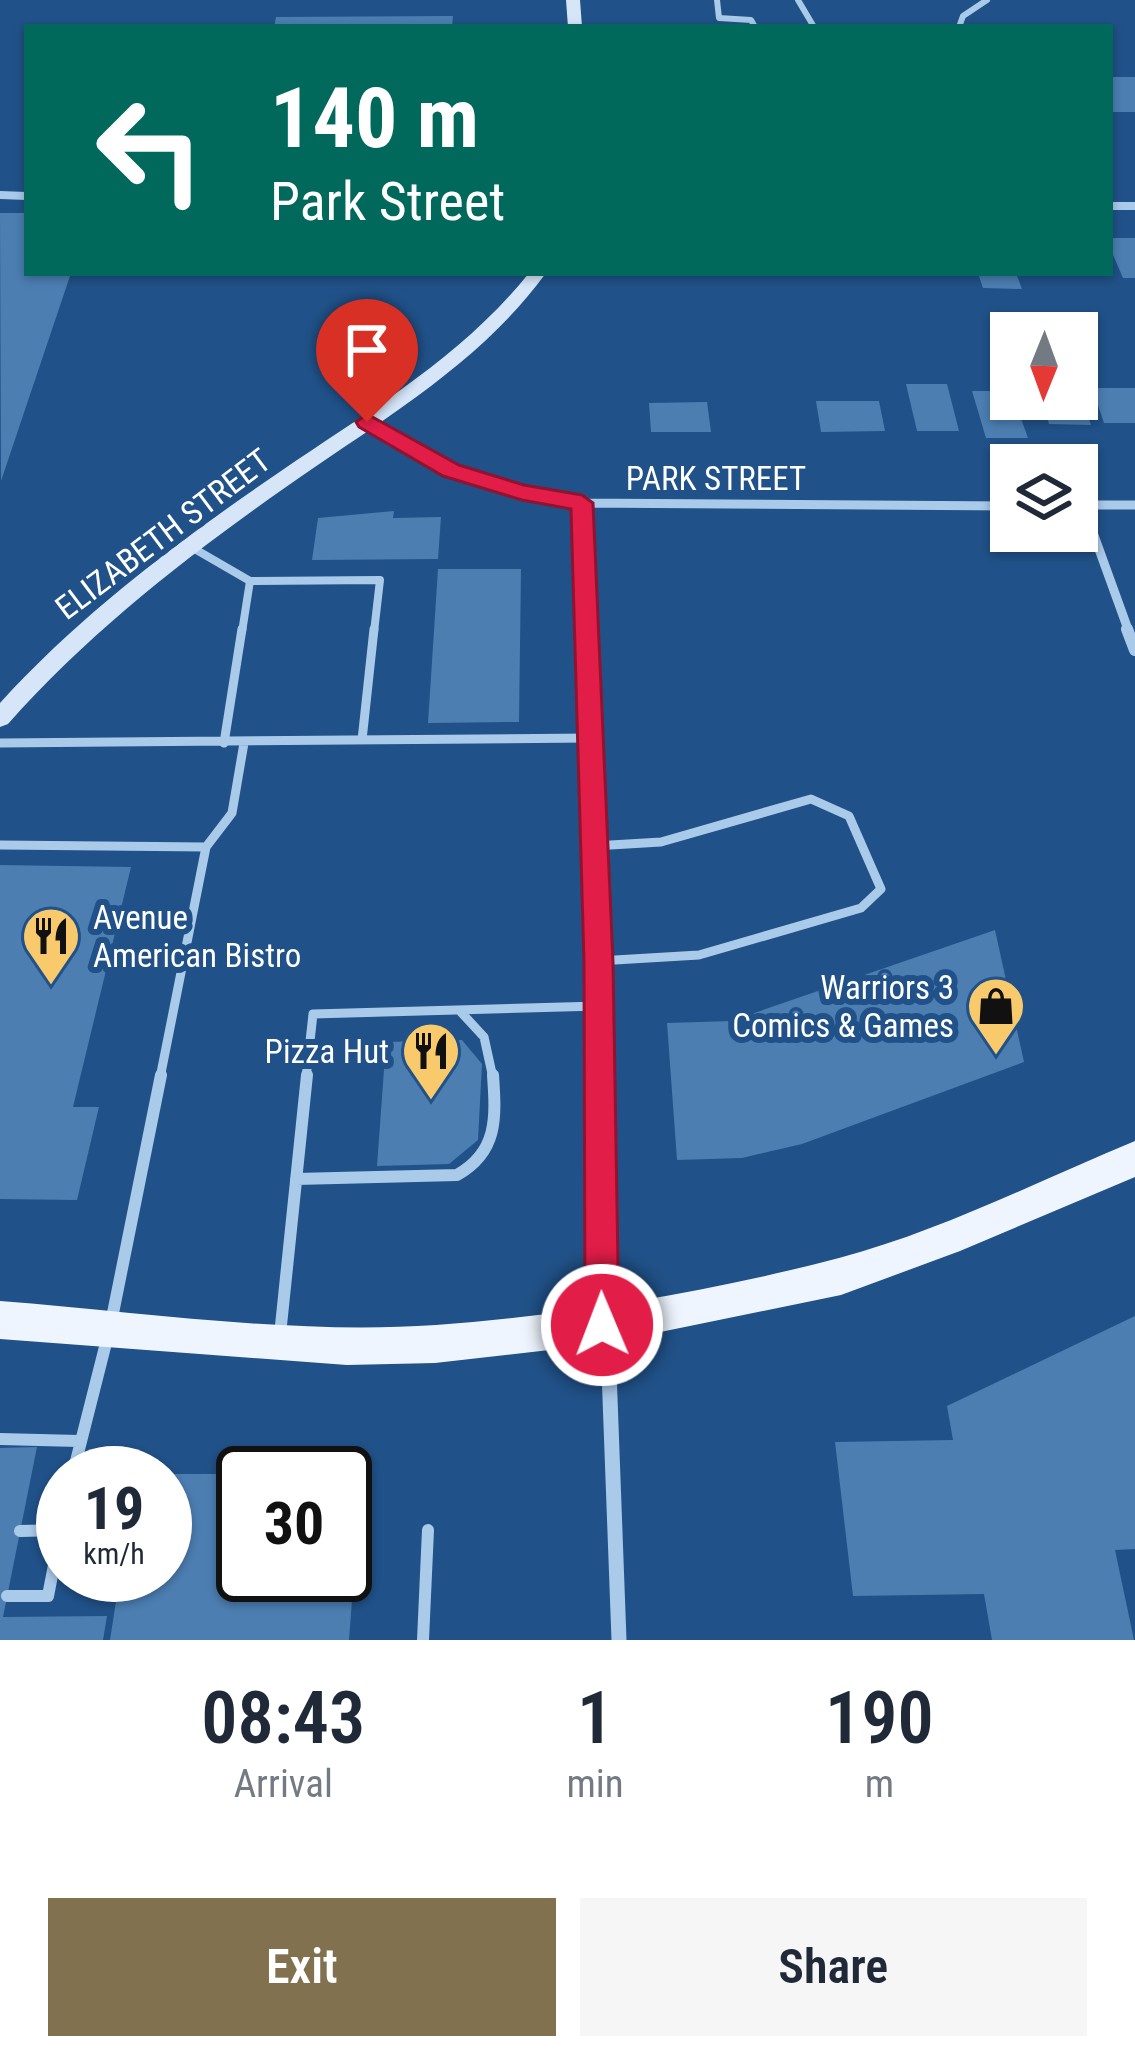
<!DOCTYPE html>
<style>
:root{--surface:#fff;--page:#f6f6f7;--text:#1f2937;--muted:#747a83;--accent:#81714e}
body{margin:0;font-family:"Roboto Condensed",sans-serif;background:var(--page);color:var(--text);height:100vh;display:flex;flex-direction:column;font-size:45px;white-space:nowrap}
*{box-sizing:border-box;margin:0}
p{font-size:39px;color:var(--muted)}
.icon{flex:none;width:66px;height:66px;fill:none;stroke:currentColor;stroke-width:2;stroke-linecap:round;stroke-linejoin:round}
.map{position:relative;height:1640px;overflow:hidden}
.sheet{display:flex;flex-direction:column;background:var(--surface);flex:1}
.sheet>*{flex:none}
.banner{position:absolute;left:24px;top:24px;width:1089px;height:252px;border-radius:0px;box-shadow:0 3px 9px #0004;background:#00695c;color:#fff;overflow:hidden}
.needle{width:78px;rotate:181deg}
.buttons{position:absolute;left:990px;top:312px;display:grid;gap:24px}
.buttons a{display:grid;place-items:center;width:108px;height:108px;border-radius:0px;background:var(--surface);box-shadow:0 3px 9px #0004;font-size:60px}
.speed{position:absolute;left:36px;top:1446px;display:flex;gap:24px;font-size:60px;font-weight:700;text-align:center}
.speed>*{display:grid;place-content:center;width:156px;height:156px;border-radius:50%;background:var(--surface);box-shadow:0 3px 9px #0004;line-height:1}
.speed small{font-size:30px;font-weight:400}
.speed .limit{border:6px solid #111;border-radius:18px;background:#fff;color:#111}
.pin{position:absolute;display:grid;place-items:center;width:102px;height:102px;color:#fff;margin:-123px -51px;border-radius:50% 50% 50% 0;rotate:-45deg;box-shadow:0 0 12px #0007}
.pin .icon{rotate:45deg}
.me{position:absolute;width:132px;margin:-66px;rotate:359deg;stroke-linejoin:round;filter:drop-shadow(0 0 9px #0008)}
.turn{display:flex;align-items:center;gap:42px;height:252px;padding:0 48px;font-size:54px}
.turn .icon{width:156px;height:156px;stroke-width:2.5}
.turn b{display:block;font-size:84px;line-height:102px}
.eta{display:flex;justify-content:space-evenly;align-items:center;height:204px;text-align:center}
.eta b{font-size:72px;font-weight:600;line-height:84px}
.cta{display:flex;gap:24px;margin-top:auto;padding:24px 48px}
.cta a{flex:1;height:138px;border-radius:0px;background:var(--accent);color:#fff;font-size:48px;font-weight:600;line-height:138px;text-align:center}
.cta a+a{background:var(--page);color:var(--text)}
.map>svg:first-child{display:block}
.building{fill:#4c7eb2}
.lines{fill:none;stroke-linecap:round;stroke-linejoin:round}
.lane-far3{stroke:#aacaea;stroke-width:6}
.lane-far2{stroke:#aacaea;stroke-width:8}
.lane-far1{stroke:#aacaea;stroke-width:9}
.lane{stroke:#aacaea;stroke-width:12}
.street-far3{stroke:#aacaea;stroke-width:8}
.street-far2{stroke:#aacaea;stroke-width:9}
.street-far1{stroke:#aacaea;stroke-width:12}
.street{stroke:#aacaea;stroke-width:15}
.secondary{fill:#d6e6f8;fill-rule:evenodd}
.primary{fill:#eef5fe;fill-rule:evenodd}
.route{fill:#e11d48;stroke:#92132f;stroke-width:3}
.labels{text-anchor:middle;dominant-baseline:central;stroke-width:12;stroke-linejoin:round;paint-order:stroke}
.street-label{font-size:33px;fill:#fff;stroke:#205188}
.poi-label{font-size:33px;fill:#fff;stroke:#205188;text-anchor:end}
</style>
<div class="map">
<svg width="1135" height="1640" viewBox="0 0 1135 1640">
<rect width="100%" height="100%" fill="#205188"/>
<path class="building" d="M453,16L452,27H274L276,17Z
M1110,77H1135V112H1110Z
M0,213H27V273H71L1,481Z
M1112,238H1135V278H1123L1110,248Z
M978,273H1016L1022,289L983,288Z
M906,384H947L959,431H917Z
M1078,385L1091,425L1049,424L1041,399H1077Z
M1092,388H1135V423H1104Z
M972,391H1011L1028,438H986Z
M816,401H879L885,431L821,432Z
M707,402L711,432H651L649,403Z
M394,511L393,518L441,517L438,559L312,560L318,518Z
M438,569H521L519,722L428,723Z
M0,865L131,867L73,1107H99L77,1200L0,1199Z
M995,930L1024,1062L802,1144L742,1158L677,1160L667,1023L731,1021Z
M462,1040L482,1064L478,1140L449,1164L377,1166L386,1042Z
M1135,1316V1549L1115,1550L1134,1640H992L984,1594L853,1596L835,1442L953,1440L947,1406Z
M37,1447L3,1617L107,1616L103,1640H0V1448Z
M165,1474H243V1575H345V1561H355L349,1640H110L120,1575H165Z"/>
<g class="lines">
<path class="lane-far3" d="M717,0L719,18L751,20L755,27
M798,0L814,27
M959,27L963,16L987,0"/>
<path class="lane-far2" d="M193,548L250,581
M242,632L250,581L380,580L374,632"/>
<path class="lane-far1" d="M362,740L374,629
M0,743L590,738
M224,743L242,629
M0,845L206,847
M594,846L661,842L811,799L849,816L881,889L861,908L699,955L598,961
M459,1010L484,1037L493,1078
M160,1078L206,847L232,813L244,743
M306,1078L313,1014L599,1006"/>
<path class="lane" d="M296,1179L457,1175C498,1152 496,1118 493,1075
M111,1323L161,1075
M280,1335L307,1075
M0,1439L79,1441
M73,1473L107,1339
M20,1531L61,1530
M7,1596H48L63,1519
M423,1640L428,1530"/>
<path class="street-far3" d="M0,195L27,196
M1110,206H1135"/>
<path class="street-far2" d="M367,422L451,470L522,493L582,503L1011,506
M582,503L586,632
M1078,505H1135
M1083,505L1129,632"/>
<path class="street-far1" d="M586,629L598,1078
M1127,629L1135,650"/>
<path class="street" d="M598,1075L619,1640"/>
<path class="secondary" d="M566,0H580L582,27H568Z
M529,273H546C479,365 378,422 286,487C185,558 90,632 8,724L0,727V703C83,612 180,540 281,471C369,411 462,357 529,273Z"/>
<path class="primary" d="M1135,1141V1177L960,1251L841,1295L602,1344L435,1363L347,1365L0,1339V1301C143,1312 292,1335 436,1325C570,1315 709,1292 839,1258C941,1231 1038,1181 1135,1141Z"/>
</g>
<path class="route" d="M367,414L459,465L524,485L582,495L593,503L613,962L619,1325L614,1338L602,1343L590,1338L585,1325L584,962L571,509L522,500L443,476L359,427L356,422Z"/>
<defs>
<g id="restaurant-pin" transform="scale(3)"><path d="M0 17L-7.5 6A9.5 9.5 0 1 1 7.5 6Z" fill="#f8ca6b" stroke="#205188"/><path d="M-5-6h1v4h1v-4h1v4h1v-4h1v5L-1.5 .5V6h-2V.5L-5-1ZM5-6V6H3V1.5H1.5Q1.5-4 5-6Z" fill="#111"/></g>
<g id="shop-pin" transform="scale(3)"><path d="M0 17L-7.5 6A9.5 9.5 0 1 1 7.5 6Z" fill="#f8ca6b" stroke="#205188"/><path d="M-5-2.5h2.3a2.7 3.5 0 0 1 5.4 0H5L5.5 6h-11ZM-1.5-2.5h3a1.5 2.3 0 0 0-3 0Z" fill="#111"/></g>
</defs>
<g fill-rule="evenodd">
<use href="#restaurant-pin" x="51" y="936"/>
<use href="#shop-pin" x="996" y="1006"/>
<use href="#restaurant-pin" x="431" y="1051"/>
</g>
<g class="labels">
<g class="street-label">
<text x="716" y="478">PARK STREET</text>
<text transform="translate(163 534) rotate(-37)">ELIZABETH STREET</text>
</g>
<g class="poi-label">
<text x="93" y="917" text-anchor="start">Avenue<tspan x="93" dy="38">American Bistro</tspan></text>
<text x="954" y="987">Warriors 3<tspan x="954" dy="38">Comics &amp; Games</tspan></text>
<text x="389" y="1051">Pizza Hut</text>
</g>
</g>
</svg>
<div class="buttons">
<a><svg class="needle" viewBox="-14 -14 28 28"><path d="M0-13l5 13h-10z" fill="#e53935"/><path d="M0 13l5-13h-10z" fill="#747a83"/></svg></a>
<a><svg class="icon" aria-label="layers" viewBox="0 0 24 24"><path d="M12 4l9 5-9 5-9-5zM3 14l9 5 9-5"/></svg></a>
</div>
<div class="speed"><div>19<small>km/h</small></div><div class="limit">30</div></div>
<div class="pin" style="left:367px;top:422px;background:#d93025"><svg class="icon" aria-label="arrive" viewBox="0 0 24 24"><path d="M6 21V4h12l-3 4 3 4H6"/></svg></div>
<svg class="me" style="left:602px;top:1325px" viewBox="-20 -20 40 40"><circle r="17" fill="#e11d48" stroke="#fff" stroke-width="3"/><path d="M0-11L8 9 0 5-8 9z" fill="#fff"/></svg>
<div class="banner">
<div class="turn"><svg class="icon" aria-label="left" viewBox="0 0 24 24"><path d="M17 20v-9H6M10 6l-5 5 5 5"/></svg><div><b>140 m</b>Park Street</div></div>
</div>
</div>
<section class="sheet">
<div class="eta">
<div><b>08:43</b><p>Arrival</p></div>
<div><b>1</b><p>min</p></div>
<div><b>190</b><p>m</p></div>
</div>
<div class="cta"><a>Exit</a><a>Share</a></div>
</section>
